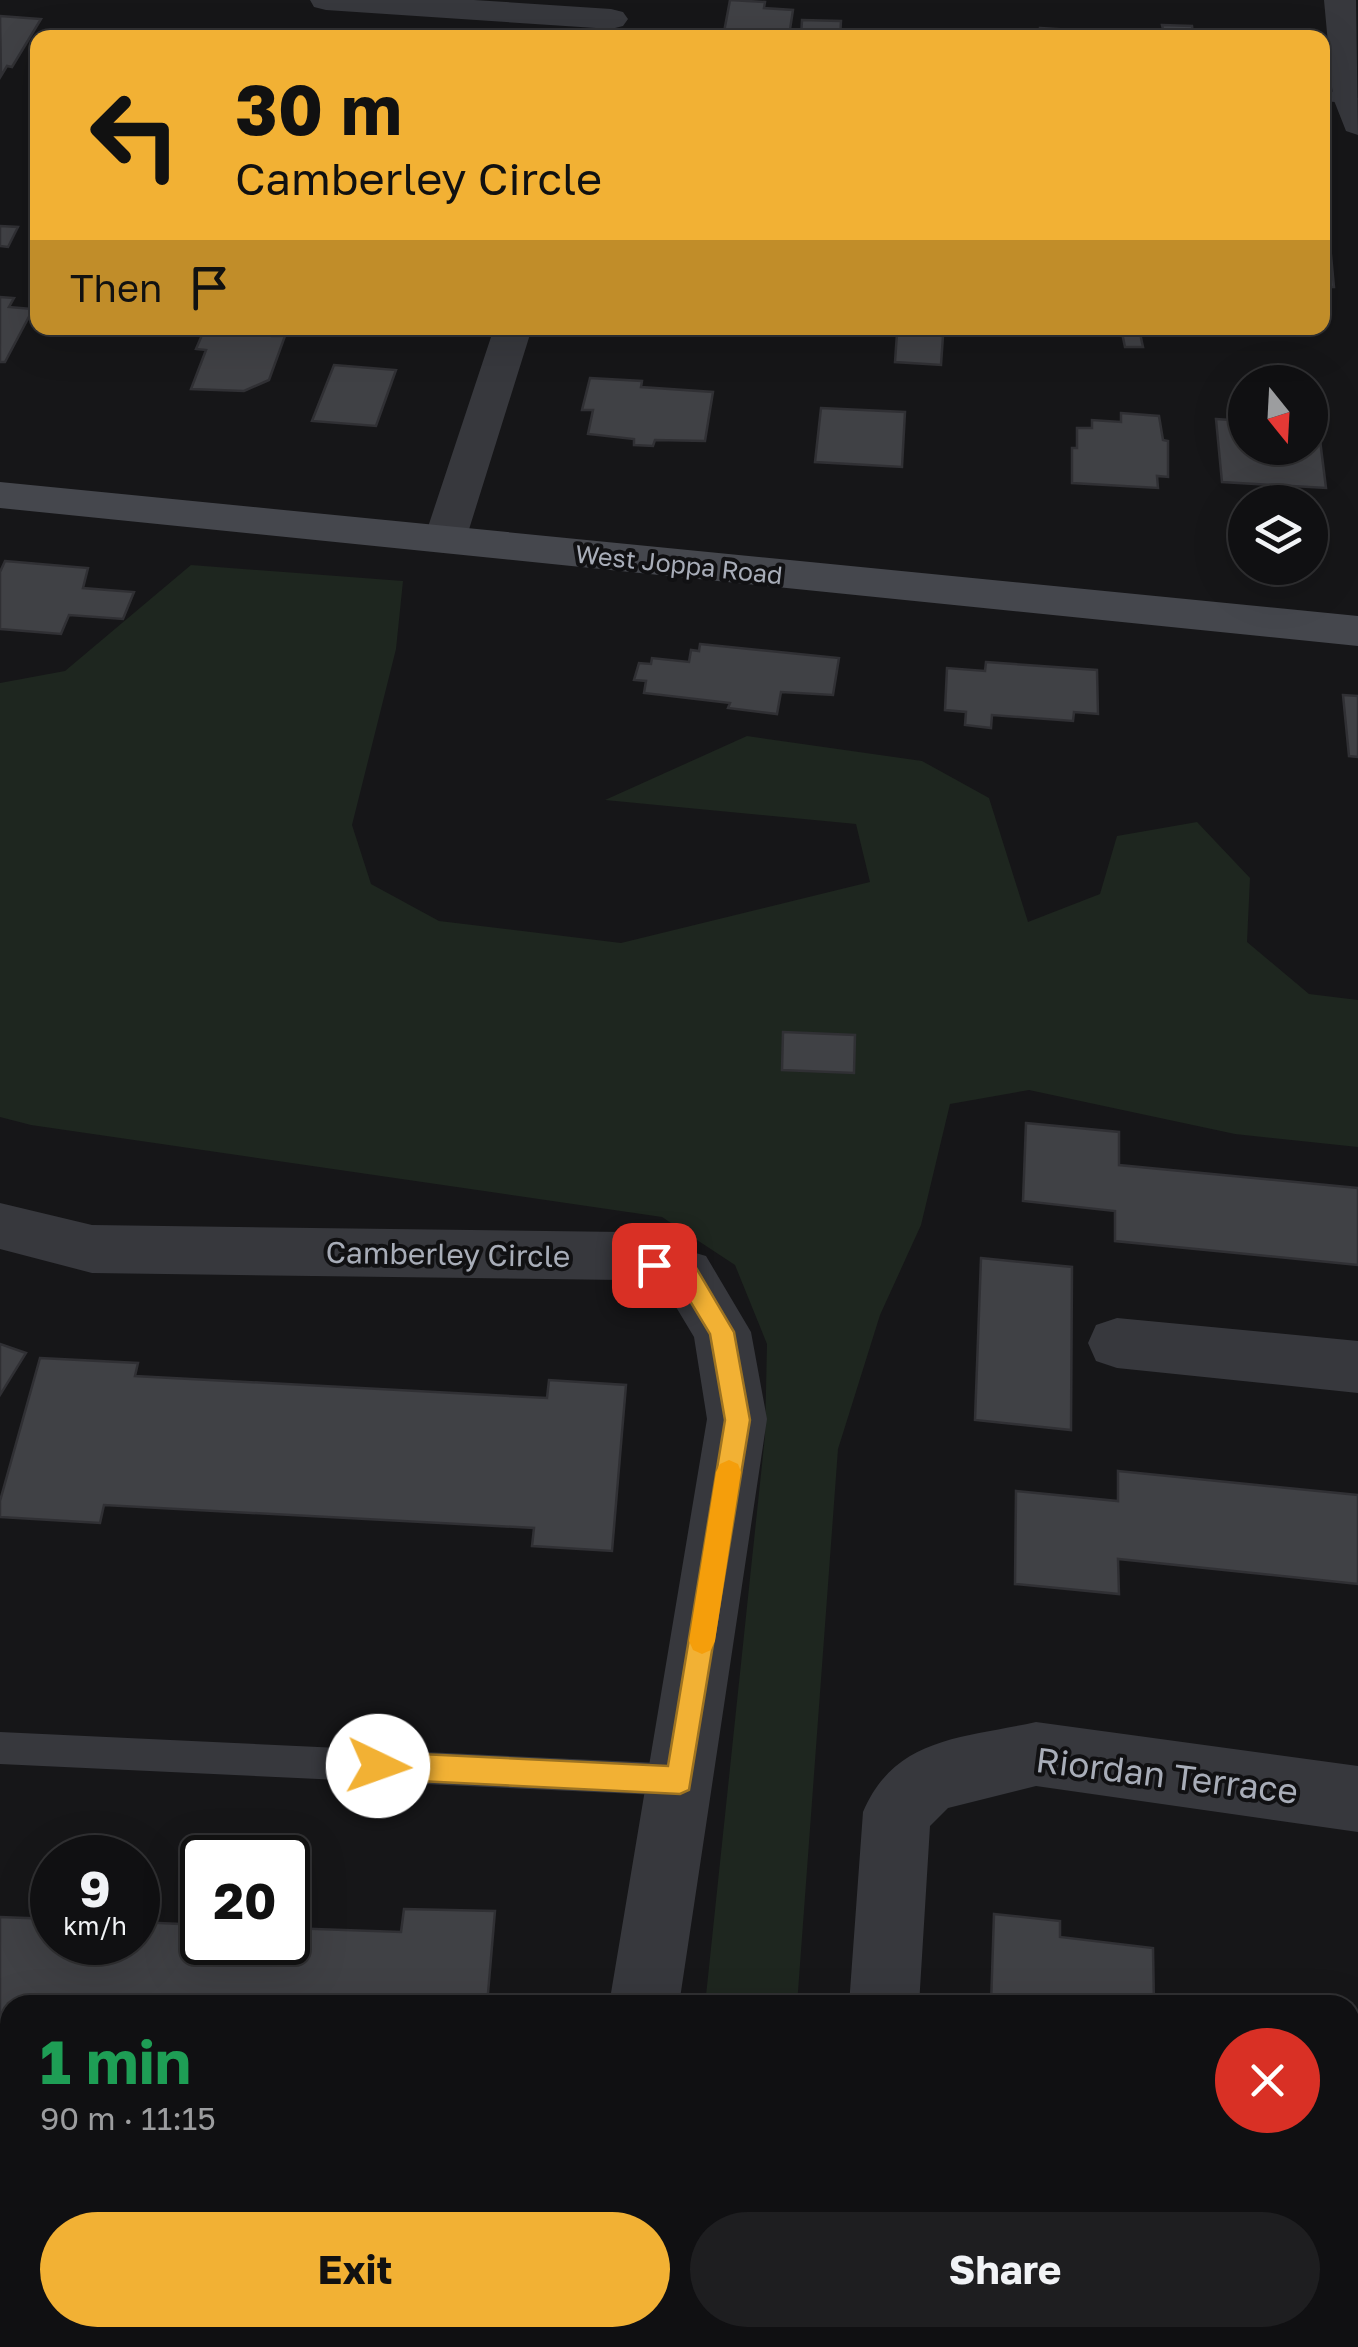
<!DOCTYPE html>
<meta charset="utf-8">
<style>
:root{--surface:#101012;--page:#1e1e20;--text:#f1f3f6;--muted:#9c9d9f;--line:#303032;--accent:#f2b134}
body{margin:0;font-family:"Golos Text",sans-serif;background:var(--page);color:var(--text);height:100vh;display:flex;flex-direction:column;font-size:38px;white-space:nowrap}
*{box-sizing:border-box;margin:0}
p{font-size:32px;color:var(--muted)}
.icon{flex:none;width:55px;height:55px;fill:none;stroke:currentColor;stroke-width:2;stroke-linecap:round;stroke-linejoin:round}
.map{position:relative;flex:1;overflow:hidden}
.drawer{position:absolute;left:0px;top:1995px;width:1360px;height:352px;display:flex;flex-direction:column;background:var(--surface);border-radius:30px 30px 0 0;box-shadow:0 10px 40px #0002,0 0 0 2px var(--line)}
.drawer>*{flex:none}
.banner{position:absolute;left:30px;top:30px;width:1300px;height:305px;border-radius:20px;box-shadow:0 10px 40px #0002,0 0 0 2px var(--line);background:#f2b134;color:#111;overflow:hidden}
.needle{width:65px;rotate:162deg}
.controls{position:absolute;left:1228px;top:365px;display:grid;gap:20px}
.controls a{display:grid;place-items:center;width:100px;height:100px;border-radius:50%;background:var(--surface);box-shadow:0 10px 40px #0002,0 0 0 2px var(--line);font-size:50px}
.speed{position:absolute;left:30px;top:1835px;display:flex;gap:20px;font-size:50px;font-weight:700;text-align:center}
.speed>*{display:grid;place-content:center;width:130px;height:130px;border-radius:50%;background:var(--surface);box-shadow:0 10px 40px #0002,0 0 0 2px var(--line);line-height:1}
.speed small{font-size:25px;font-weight:400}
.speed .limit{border:5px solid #111;border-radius:15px;background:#fff;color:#111}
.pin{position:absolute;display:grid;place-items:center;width:85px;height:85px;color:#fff;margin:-42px;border-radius:20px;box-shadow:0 5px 15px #0006}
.me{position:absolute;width:110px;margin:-55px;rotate:93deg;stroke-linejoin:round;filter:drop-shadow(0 0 8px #0008)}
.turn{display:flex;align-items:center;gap:35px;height:210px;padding:0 40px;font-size:45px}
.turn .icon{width:130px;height:130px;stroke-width:2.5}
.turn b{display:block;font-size:70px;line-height:85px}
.then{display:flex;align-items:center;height:95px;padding:0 40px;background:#0003;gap:20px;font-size:38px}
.round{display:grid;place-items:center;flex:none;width:105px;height:105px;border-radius:52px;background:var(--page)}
.overview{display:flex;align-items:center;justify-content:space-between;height:170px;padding:0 40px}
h1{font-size:60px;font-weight:700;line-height:75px;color:#1e9e55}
.cta{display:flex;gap:20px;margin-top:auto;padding:20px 40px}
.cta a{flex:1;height:115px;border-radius:60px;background:var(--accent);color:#111;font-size:40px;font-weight:700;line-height:115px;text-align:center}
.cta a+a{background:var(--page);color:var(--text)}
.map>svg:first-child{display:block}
.green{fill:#1e261f}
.building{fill:#404145;stroke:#303034;stroke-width:2.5}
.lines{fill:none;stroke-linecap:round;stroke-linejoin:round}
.lane{fill:#37383d;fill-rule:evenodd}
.street{fill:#37383d;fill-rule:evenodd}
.secondary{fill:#45474d;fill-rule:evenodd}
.route{fill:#f2b134;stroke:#9d7322;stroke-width:2.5}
.slow{fill:#f59e0b}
.labels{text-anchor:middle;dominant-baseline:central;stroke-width:8;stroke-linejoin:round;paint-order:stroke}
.far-street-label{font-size:25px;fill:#a8adb8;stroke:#111113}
.street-label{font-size:30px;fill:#a8adb8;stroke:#111113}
.near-street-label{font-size:35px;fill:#a8adb8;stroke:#111113}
</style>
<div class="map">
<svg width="1358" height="2347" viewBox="0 0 1358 2347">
<rect width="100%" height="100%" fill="#161618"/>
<path class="green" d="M191,565L403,581L396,649L352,825L371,884L439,921L621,943L870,882L856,824L605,800L747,736L922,761L989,798L1028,922L1100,894L1117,836L1197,822L1250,878L1247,942L1309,994L1358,1000V1147L1235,1134L1029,1090L950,1104L921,1225L880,1315L838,1449L797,2005H705L765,1436L767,1344L735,1265L662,1217L31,1125L0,1117V683L65,671Z
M670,2338H773L772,2347H669Z"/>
<path class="building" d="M730,0L765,2L764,8L793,10L789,36L724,32Z
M0,16L41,19L12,67L7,66L1,76Z
M802,20L841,21L840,38L801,37Z
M1162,25L1192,26L1194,38H1165Z
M1040,28L1105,32V38H1040Z
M64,30L125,33L122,38H60Z
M0,226L18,227L8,247L0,246Z
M1322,245H1330L1334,287H1322Z
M0,297L14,298L9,307L33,309L5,362H0Z
M205,328H276L273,336H285L269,380L244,391L191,389L206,350L196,349Z
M897,333L943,336L941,365L895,362Z
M1122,333H1140L1143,347H1125Z
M334,365L396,370L376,426L312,421Z
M590,378L642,381L641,387L713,392L705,441L655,440L653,446L634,445V439L588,434L593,410H582Z
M821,408L905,412L902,467L815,462Z
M1121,413L1159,416L1163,440L1168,441V477L1157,476L1158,488L1072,483V448H1077V428H1092V420L1121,422Z
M1216,419L1245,421V448H1310V439L1320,440L1326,488L1222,482Z
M5,561L88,568L83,588L134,592L123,619L69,615L61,634L0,629V572Z
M700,644L839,658L833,695L781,692L777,714L728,708L730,703L644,693L646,681L634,680L639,663L651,664L652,658L689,662L691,650L699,651Z
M986,662L1097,670L1098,714L1074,712L1073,721L992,715L991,728L965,725L966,712L945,710L947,668L985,671Z
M1343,695L1358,696V757L1349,756Z
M783,1032L855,1035L854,1073L782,1070Z
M1026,1123L1119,1132V1165L1358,1188V1265L1115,1241V1211L1023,1201Z
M981,1258L1072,1267L1071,1430L975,1420Z
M0,1344L26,1353L0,1395Z
M40,1358L138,1363L135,1376L547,1398L549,1380L626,1385L612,1551L532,1546L534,1528L104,1505L100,1523L0,1517V1501Z
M1118,1471L1358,1495V1584L1118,1559L1119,1594L1015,1584L1016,1491L1118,1501Z
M404,1909L495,1911L487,2005H10V2102H0V1917L52,1919V1942H138V1922L202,1925V1942H288V1928L401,1932Z
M994,1914L1060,1921V1937L1153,1948L1154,2005H991Z
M1350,2052L1358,2053V2347H982L983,2338H1350Z"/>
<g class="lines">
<path class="lane" d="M1322,91L1350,93L1358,99L1350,103L1322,101Z
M0,1732L680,1764L692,1768L697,1780L692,1792L680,1796L0,1764Z"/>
<path class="street" d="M310,0H474L611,9L623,12L628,19L623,26L611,29L326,10L314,7Z
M1324,0H1356L1358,135L1346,131L1333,98Z
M494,328H532L466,539L460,549L445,553L430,549L424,539Z
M0,1203L92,1225L623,1232L706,1256L751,1332L767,1419L679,2005H609L707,1419L694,1337L667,1292L623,1280L92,1273L0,1249Z
M1117,1318L1358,1341V1393L1117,1368L1096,1361L1088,1343L1096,1325Z
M1036,1722L1358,1766V1832L1036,1786L948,1808L930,1826L919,2005H849L863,1812C895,1736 965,1738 1036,1722Z
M552,2338H630L628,2347H550Z
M824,2338H901L902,2347H824Z"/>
<path class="secondary" d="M0,482L1358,616V646L0,508Z"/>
</g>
<path class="route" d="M654,1255L695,1266L734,1332L750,1420L689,1790L680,1794L378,1779L368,1775L364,1766L368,1756L378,1752L668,1766L725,1420L710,1334L678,1281L646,1272L643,1265L646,1258Z"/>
<path class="slow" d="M729,1460L738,1464L741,1472L715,1641L711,1650L702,1654L693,1650L689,1641L716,1472L720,1464Z"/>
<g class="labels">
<g class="far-street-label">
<text transform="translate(679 564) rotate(6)">West Joppa Road</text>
</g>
<g class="street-label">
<text transform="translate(448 1254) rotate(1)">Camberley Circle</text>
</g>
<g class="near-street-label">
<text transform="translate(1167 1775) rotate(7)">Riordan Terrace</text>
</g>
</g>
</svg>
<div class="controls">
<a><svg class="needle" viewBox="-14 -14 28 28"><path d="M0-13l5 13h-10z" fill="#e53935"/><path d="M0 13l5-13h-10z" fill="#9c9d9f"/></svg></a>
<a><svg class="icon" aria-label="layers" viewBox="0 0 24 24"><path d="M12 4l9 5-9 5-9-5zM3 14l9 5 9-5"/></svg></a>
</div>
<div class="speed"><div>9<small>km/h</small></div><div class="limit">20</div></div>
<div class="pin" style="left:654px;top:1265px;background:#d93025"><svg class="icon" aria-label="arrive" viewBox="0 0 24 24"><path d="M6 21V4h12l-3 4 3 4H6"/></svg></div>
<svg class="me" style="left:378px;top:1766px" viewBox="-20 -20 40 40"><circle r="19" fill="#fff"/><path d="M0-13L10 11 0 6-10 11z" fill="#f2b134"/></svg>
<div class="banner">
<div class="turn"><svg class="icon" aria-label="left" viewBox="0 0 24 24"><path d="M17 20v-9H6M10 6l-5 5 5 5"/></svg><div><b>30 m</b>Camberley Circle</div></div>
<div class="then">Then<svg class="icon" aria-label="arrive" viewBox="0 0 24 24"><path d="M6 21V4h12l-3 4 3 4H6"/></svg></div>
</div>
<section class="drawer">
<div class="overview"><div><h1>1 min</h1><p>90 m · 11:15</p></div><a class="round" style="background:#d93025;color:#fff"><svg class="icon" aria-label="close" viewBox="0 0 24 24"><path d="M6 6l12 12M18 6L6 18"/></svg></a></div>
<div class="cta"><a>Exit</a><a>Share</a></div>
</section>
</div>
